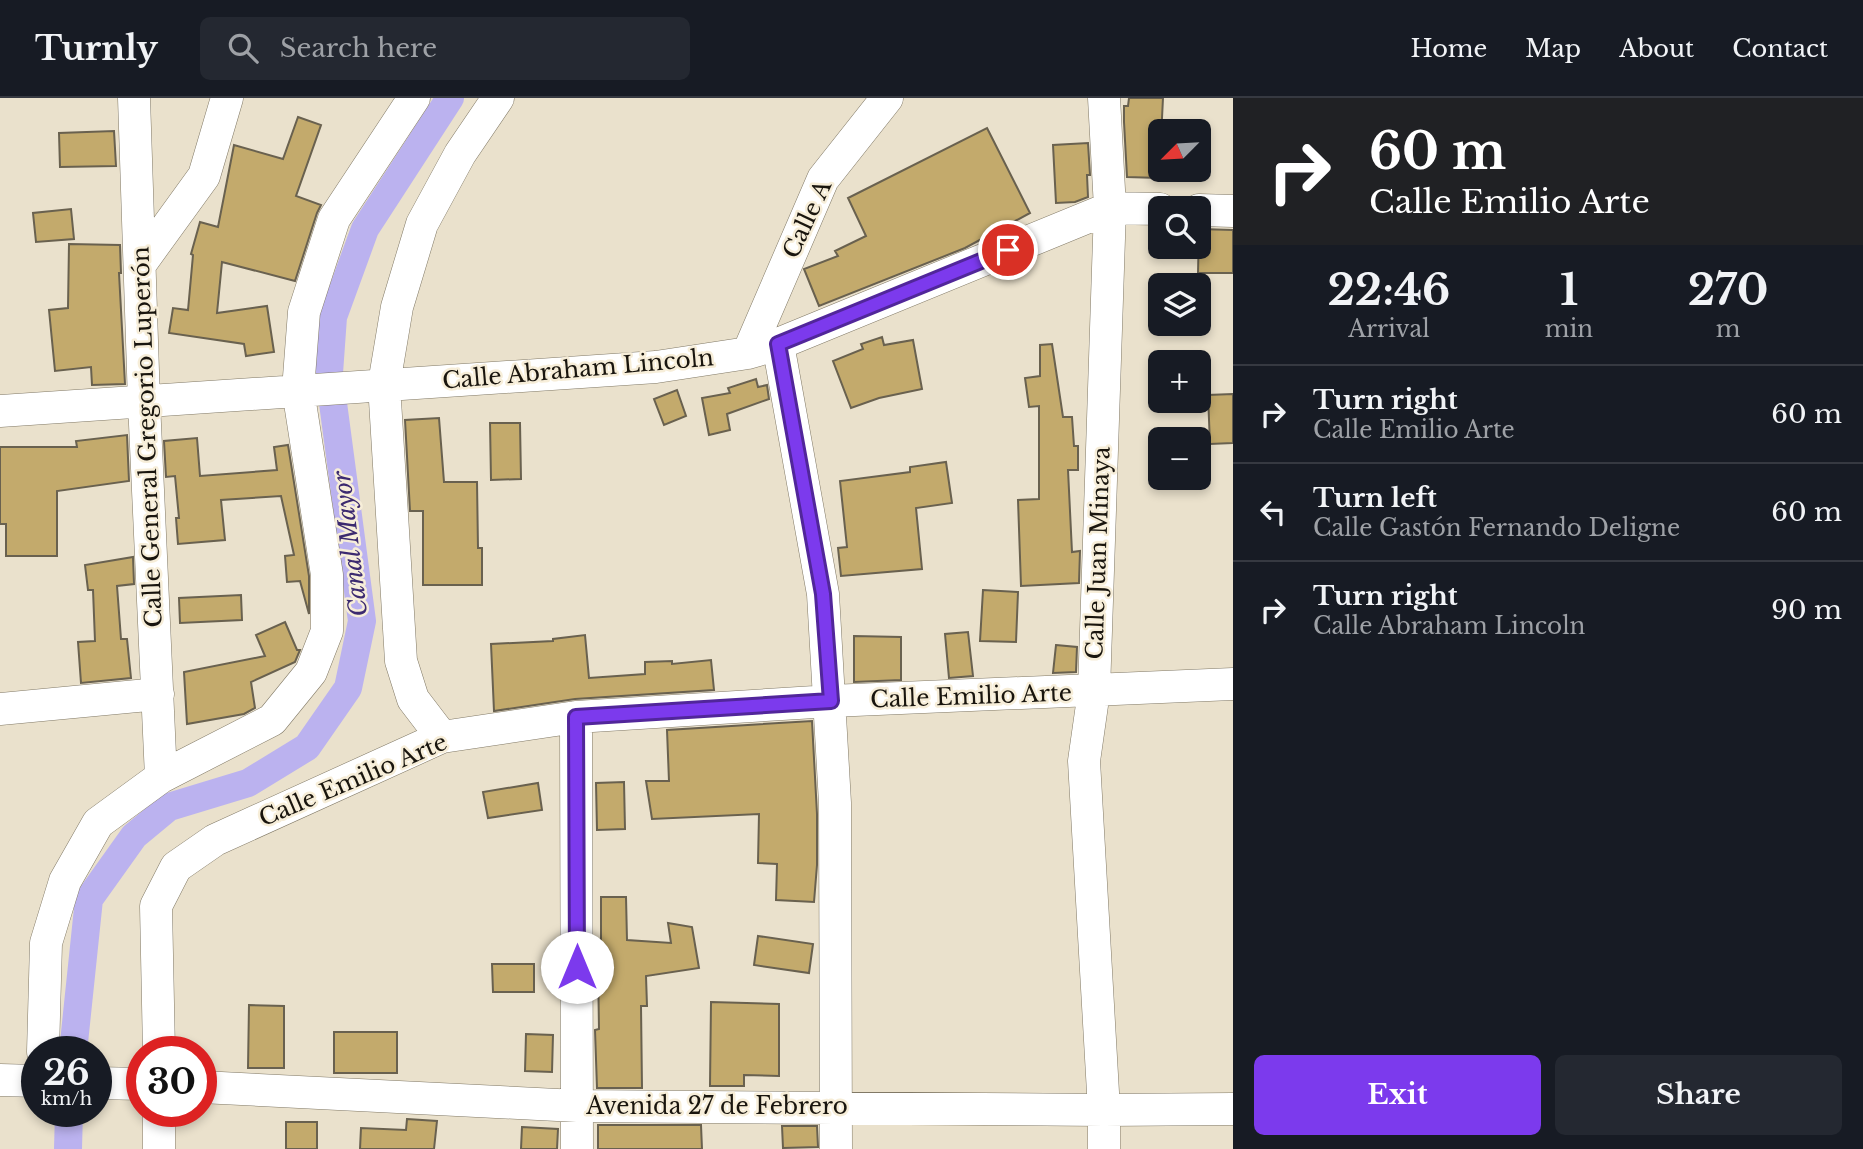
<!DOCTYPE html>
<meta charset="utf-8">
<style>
:root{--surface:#171b24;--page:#242831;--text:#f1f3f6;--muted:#9ea1a6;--line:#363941;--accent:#7c3aed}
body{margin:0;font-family:"Libre Baskerville",serif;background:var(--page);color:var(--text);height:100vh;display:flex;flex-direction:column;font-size:26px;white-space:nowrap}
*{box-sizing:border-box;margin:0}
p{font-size:23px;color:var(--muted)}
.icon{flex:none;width:38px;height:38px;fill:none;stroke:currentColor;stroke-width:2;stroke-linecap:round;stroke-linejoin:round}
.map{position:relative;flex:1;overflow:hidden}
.details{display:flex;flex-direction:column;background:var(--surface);width:630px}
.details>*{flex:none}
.top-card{background:#202124;color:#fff;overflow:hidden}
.needle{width:46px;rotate:246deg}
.buttons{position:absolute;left:1148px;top:21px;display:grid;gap:14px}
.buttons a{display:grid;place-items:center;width:63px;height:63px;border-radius:10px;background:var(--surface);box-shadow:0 4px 10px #0003;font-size:35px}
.speed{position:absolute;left:21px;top:938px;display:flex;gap:14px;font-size:35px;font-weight:700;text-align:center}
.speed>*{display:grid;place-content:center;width:91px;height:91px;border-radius:50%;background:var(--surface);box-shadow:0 4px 10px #0003;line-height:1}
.speed small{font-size:18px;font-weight:400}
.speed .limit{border:10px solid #d22;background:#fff;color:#111}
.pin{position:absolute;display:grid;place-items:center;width:60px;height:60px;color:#fff;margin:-30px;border:4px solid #fff;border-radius:50%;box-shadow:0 2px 7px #0007}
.me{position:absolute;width:77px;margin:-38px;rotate:0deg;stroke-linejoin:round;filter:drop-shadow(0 0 5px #0008)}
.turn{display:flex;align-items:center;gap:24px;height:147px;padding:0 21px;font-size:32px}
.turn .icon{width:91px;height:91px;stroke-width:2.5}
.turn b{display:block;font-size:49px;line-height:60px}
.eta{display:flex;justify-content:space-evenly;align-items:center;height:119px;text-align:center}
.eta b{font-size:42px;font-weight:800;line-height:49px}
.button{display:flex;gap:14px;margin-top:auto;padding:14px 21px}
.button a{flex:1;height:80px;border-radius:10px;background:var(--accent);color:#fff;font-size:28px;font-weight:800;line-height:80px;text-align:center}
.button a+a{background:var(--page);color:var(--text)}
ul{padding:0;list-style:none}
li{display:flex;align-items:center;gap:21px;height:98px;padding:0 21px;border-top:2px solid var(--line)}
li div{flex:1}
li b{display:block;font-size:26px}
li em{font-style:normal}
header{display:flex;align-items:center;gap:42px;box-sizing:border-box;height:98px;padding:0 35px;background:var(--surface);border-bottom:2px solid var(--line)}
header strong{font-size:33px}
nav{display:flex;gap:38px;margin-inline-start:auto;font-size:24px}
.search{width:490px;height:63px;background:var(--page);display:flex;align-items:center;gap:18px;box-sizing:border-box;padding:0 24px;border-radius:10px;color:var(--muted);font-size:26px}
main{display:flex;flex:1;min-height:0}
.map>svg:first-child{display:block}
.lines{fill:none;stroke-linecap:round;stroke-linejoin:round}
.canal{stroke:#bbb2ef;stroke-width:28}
.building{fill:#c3aa6c;stroke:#69614f;stroke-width:2}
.minor-casing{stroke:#817966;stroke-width:33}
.minor{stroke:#fff;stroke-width:32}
.route-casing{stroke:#51269a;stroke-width:18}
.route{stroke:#7c3aed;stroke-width:12}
.labels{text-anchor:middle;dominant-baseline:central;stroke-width:5;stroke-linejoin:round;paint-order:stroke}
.street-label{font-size:23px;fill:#19150e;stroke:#f7eed9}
.water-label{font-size:24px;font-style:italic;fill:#3c2a70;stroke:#f7eed9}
</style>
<header>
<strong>Turnly</strong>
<div class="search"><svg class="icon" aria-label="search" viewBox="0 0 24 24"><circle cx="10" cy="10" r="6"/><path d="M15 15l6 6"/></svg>Search here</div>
<nav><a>Home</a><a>Map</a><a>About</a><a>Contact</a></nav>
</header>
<main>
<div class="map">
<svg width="1233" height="1051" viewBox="0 0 1233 1051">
<rect width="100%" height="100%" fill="#eae1cc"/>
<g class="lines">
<path class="canal" d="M73,954L89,801L134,738L169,709L248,685L307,649L348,590L362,523L329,275L333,219L365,131L450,0
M68,1051L69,1013"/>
</g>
<path class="building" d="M1129,0H1163L1159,80L1127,79L1124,24V8H1128Z
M298,19L321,27L296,98L321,107L317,115L295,183L222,164L217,215L267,208L274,254L246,258L244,246L169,235L173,210L188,212L193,157L191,156L200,124L218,129L234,47L283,61Z
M987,30L1030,115L965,150L819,208L804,171L838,158L835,153L866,138L848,100Z
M114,33L116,68L60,69L59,35Z
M1088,45L1090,77H1087L1088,99L1075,104L1056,105L1053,47Z
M71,111L74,141L36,144L33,115Z
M1199,131L1233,132V175H1198Z
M69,146L120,147L121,175H119L125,286L92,287L91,269L55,273L49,212L68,210Z
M882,239L884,247L913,242L922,291L879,300L851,310L833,263L863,251L861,246Z
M1052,246L1063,319H1072L1074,348H1078V372H1068L1072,454L1080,453L1079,485L1021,488L1018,402L1039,401V308L1029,309L1025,280L1040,278V247Z
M756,281L758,289L767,287L769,301L727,316L730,332L709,337L702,300L730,295L728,290Z
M677,292L686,318L664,327L654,301Z
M1233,296V345L1210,346L1208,297Z
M439,320L444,384H477L478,450H482V487H423V413H410L405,322Z
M490,325H520L521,381L491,382Z
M127,337L129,383L57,393V458H6V426H0V349H77L76,343Z
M197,340L200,378L277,372L274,349L288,347L309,478V516L300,483L287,484L285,458L294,457L281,398L221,402L225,442L178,446L176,420H179L175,378L166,379L164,343Z
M946,364L952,405L916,410L922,471L841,478L838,450L847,449L840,383L910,374V369Z
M133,459L134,486L117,488L121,541H127L131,580L81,585L78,544L95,543L93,492H88L85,467Z
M983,492L1018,494L1016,544L980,543Z
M241,497L242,522L180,525L179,500Z
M285,524L297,552H300L295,564L251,584L255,610L244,616L187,626L184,574L265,558L256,537Z
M968,534L973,578L949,580L945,536Z
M585,537L589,580L645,576V564L672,563V566L711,562L714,592L575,601L494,613L491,546L553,543V541Z
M854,538L901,539V582L854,584Z
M1056,547L1077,549L1076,574L1053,575Z
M812,623L817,716V767L814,804L776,802L777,766L758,765L759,716L652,721L646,683H669L667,632Z
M624,684L625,731L597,732L596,685Z
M538,685L542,712L488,720L483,694Z
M601,799H626L627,842L671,845L668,825L692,829L699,870L646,878L647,908H641L642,990H597L595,932L599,931L598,867L601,840Z
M758,838L813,846L809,875L754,867Z
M492,866H534V894H493Z
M711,904L779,906V978L744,977V988H710Z
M249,907L284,908V970H248Z
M334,934H397V975H334Z
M526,936L553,937L552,974L525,973Z
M407,1021L437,1023L434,1051H360L361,1030L406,1032Z
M286,1024H317V1051H286Z
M598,1027H701L702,1051H598Z
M782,1028H817L818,1049L783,1050Z
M522,1029L558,1031L557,1051H521Z"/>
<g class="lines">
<g class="minor-casing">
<path id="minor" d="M134,0L144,304L161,679
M1199,112L1233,113
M141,165L204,78L227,0
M778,246L823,496L835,705L836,1051
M748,255L823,81L887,0
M0,313L656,269L748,255L778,246L1110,110L1160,111
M0,611L158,596
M576,619L577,1051
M442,639L413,601L401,563L384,286L397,209L422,126L460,56L498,0
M43,954L46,845L65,783L98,725L161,679L272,622L311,574L327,533V477L298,292L304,214L334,121L414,0
M159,954L156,808L176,769L215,742L442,639L576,619L831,603L1233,586
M0,982L37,983
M96,985L142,986
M201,989L577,1008L1104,1012L1233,1011
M159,1051V1013
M1104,1051V1012L1084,663L1094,593L1110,110L1104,0"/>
</g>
<use href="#minor" class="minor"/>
</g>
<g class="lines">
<g class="route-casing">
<path id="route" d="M577,869L576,619L831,603L823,496L778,246L1008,152"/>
</g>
<use href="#route" class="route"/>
</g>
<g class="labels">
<g class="street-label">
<text transform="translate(807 121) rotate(-65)">Calle A</text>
<text transform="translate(578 271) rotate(-5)">Calle Abraham Lincoln</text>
<text transform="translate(147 339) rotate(-92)">Calle General Gregorio Luperón</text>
<text transform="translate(1098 455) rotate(-88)">Calle Juan Minaya</text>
<text transform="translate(971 598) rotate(-2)">Calle Emilio Arte</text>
<text transform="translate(353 682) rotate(-23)">Calle Emilio Arte</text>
<text x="717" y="1008">Avenida 27 de Febrero</text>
</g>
<g class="water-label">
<text transform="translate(350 446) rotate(-97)">Canal Mayor</text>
</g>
</g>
</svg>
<div class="buttons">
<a><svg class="needle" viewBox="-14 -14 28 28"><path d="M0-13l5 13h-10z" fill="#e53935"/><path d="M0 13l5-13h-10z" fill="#9ea1a6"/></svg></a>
<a><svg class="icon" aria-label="search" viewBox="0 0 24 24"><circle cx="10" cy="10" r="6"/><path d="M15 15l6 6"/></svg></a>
<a><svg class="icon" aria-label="layers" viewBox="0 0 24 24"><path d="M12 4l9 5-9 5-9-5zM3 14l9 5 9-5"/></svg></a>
<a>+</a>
<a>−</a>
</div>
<div class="speed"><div>26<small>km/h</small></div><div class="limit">30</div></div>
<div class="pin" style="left:1008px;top:152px;background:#d93025"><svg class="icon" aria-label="arrive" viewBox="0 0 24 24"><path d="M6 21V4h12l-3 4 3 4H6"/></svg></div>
<svg class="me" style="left:577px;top:869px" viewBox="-20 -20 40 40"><circle r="19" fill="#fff"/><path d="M0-13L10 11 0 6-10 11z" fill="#7c3aed"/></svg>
</div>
<section class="details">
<div class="top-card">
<div class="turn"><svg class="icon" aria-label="right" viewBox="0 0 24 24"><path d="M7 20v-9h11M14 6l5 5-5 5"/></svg><div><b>60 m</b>Calle Emilio Arte</div></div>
</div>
<div class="eta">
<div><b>22:46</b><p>Arrival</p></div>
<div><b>1</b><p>min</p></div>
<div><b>270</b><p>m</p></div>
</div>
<ul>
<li><svg class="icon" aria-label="right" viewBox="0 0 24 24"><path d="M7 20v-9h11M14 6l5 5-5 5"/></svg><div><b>Turn right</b><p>Calle Emilio Arte</p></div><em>60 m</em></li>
<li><svg class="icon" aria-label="left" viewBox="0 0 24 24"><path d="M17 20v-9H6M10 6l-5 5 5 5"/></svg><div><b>Turn left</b><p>Calle Gastón Fernando Deligne</p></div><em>60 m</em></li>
<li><svg class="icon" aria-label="right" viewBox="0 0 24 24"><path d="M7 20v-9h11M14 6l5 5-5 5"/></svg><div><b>Turn right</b><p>Calle Abraham Lincoln</p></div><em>90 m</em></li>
</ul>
<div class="button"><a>Exit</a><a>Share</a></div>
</section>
</main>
